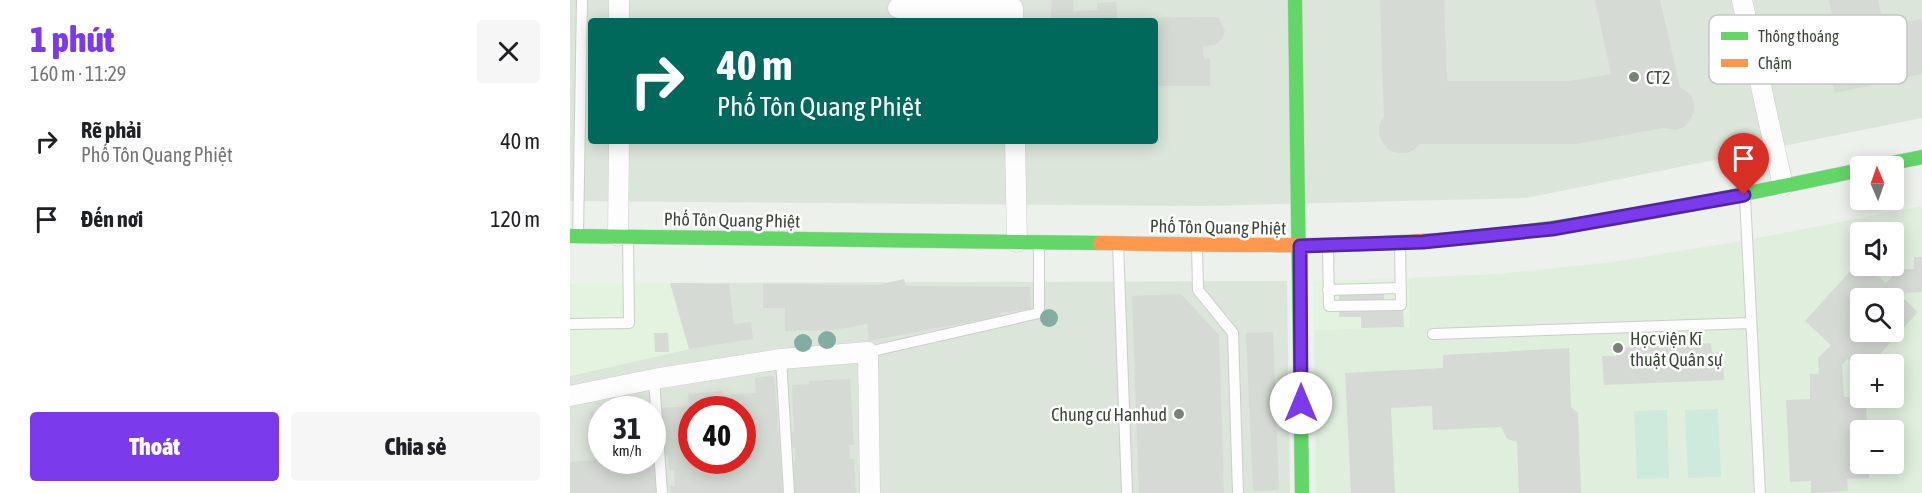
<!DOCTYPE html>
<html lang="vi">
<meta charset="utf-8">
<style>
:root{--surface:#fff;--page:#f6f6f6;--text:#202124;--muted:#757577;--accent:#7c3aed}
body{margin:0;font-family:"Asap Condensed",sans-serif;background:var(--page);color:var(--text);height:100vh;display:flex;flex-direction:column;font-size:22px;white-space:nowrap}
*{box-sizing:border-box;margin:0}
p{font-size:20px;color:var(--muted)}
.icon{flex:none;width:33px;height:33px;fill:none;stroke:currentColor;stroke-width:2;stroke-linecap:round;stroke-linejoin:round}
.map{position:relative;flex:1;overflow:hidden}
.details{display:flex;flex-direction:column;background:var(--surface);width:570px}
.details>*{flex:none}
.top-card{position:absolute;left:18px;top:18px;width:570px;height:126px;border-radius:6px;box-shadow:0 3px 15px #0003;background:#00695c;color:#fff;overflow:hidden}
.needle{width:39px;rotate:358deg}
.fabs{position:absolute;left:1280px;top:156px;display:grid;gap:12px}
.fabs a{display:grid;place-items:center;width:54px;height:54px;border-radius:6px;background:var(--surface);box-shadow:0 3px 15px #0003;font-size:30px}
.speed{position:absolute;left:18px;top:396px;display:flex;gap:12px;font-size:30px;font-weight:700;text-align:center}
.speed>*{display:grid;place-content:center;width:78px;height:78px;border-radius:50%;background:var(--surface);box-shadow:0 3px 15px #0003;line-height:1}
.speed small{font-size:15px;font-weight:400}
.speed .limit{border:9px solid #d22;background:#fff;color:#111}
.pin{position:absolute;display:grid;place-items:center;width:51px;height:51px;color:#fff;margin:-62px -26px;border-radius:50% 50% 50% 0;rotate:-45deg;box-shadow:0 0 6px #0007}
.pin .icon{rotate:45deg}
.me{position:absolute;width:66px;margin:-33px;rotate:0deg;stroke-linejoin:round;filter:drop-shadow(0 0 4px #0008)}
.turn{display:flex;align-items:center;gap:21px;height:126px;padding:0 30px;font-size:27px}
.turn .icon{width:78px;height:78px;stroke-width:2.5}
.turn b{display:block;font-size:42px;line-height:51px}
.round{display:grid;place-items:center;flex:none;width:63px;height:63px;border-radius:6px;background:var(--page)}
.summary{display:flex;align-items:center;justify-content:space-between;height:102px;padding:0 30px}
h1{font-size:36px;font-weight:800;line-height:45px;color:var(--accent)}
.primary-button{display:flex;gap:12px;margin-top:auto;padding:12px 30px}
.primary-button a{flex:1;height:69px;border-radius:6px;background:var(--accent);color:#fff;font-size:24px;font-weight:800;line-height:69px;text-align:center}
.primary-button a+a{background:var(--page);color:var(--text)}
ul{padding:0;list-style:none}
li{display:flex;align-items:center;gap:18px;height:78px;padding:0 30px}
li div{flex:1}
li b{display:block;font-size:22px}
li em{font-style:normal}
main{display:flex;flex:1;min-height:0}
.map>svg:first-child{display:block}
.residential{fill:#dbe5d9;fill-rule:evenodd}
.commercial{fill:#e4f3df}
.education{fill:#e0eede;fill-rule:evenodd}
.green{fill:#cdeadd}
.building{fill:#d5dad4;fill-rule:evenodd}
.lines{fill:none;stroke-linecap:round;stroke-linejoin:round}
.lane-casing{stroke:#cacfc9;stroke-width:12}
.street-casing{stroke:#cacfc9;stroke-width:21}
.fast-casing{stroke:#c7d3c5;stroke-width:15}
.slow-casing{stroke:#c7d3c5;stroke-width:15}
.lane{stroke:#fcfdfc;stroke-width:10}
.street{stroke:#fcfdfc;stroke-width:20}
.fast{stroke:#63d668;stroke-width:14}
.slow{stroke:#ff974d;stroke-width:14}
.tree{fill:#83ada2}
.route-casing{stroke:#51269a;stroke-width:15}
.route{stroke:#7c3aed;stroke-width:10}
.poi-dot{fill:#798276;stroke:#fff;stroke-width:2}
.labels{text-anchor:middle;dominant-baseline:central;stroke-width:5;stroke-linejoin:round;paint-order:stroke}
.poi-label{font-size:18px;fill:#3b4737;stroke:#fff;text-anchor:start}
.street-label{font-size:18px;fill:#3b4737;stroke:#fff}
.key{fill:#fff;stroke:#c4c8c3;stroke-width:1.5}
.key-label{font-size:16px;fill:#3b4737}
</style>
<main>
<section class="details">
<div class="summary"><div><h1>1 phút</h1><p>160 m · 11:29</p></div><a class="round"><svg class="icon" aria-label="close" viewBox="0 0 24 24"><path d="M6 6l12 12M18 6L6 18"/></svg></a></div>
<ul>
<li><svg class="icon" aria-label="right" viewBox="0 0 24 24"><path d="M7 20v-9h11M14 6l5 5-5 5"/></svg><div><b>Rẽ phải</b><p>Phố Tôn Quang Phiệt</p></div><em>40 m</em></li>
<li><svg class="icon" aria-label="arrive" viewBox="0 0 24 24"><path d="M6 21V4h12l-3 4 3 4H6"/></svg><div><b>Đến nơi</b></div><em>120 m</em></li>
</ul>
<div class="primary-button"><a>Thoát</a><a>Chia sẻ</a></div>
</section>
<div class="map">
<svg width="1352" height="493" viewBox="0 0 1352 493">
<rect width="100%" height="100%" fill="#ecf1eb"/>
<path class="residential" d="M0,0H1352V118L956,198L634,206L0,201ZM21,21H585V141H21Z
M717,281L720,493H0V376L119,349L100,283ZM32,410H82V460H32ZM122,410H172V460H122Z"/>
<path class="commercial" d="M839,278L840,327L744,330L743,281Z
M100,283L119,349L0,376V284Z"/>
<path class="education" d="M1352,206V493H746L744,330L840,327L839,278L927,274L1043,262L1177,240ZM1290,232H1323V266H1290ZM1290,298H1323V332H1290ZM1290,364H1323V398H1290ZM1290,430H1323V464H1290Z"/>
<path class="green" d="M1148,409L1151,477L1118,478L1115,410Z
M1097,410L1099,478L1067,479L1064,411Z"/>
<path class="building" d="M482,0H503L504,11L527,10V3L546,2L547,21H481Z
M810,0H874L877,81H999L1041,74L1025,0H1090L1110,87L1121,95L1124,104V112L1120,120L1114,127L1106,130L1093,128L1006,144H850L844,150L836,153H827L819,150L813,143L809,135V126L814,117Z
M1259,0H1308L1314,27L1352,19V74L1265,93L1250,29L1265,26Z
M648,17L655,31L652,39L645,45L633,46L634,59L640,58V86H585V21H560V18Z
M1344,257H1352V292L1336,293L1332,297L1348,312L1301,364H1290V371L1277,359L1272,365L1274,397L1296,398L1297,430H1290V464H1299V478L1277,479L1278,491L1241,493V481L1220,482L1216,400L1240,399V374H1249L1248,358L1261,345L1235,321L1290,260V266H1296L1316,283L1329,269H1344ZM1290,298H1323V332H1290Z
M334,279L336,286L460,287L461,309L430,313L431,316L299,341L297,324L263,330L215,331V308H193V284L309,285Z
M100,283L159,284L164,324L181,322L183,339L119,349Z
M814,284V311L833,310L834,327L791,328V317H769V285Z
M611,294L649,335L654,493H569L562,296Z
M703,332L709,490L683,491L676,333Z
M84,333H98L99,352H85Z
M1141,343L1142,353L1153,352L1154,380L1034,385L1032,356H1046V348Z
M999,348L1001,407L1008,413L1011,493H949L947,442L937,439L931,427L863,430L862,406L821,408L825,493H781L775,373L873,368V355Z
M204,376L213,493H101L100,486H105L104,470H99L98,455H94L90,408L119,406L118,394L152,391L153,395L186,393L185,378ZM122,410H172V460H122Z
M280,379L284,445H279L280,459H284L286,493H224L223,462H225V448H222L221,432H224L222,385L239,384V381Z
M32,411V460H82V429L89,493H0V462L24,460L20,412Z"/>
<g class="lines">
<g class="lane-casing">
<path id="lane" d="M1175,197L1190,493
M8,235L12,0
M548,243L557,493
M627,245L628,290L663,333L668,493
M758,246L759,306L831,305L830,244
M758,290L831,288
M0,324L59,323L58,237
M863,334L1181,323
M298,352L469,313V243
M211,359L219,493
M84,379L92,493"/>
</g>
<g class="street-casing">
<path id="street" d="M49,0V21
M1172,0L1213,186
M328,8H443V21
M445,141L447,242
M48,236L49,141
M0,396L84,379L211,359L298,352L300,493"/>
</g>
<g class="fast-casing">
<path id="fast" d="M725,0L732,493
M1307,166L1352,157
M0,236L530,243
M916,236C1042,223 1166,196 1290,170"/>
</g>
<g class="slow-casing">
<path id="slow" d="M530,243C659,245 788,249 916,236"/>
</g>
<use href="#lane" class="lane"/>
<use href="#street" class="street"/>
<use href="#fast" class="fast"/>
<use href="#slow" class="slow"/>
</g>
<g class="tree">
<circle cx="479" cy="318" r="9"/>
<circle cx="257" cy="340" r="9"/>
<circle cx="233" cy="343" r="9"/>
</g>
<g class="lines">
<g class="route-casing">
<path id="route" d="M731,403L730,246L853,242L982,229L1174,195"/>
</g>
<use href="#route" class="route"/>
</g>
<g class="poi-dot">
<circle cx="1064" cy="77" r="6"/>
<circle cx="1048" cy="348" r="6"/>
<circle cx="609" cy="414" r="6"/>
</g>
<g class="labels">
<g class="poi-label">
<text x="1076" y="77">CT2</text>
<text x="1060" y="338">Học viện Kĩ<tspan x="1060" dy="21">thuật Quân sự</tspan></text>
<text x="597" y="414" text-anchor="end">Chung cư Hanhud</text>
</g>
<g class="street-label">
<text transform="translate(162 220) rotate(1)">Phố Tôn Quang Phiệt</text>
<text transform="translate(648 227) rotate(1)">Phố Tôn Quang Phiệt</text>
</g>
</g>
<rect x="1139" y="15" width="198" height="69" rx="9" class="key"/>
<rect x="1151" y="32" width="27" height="8" fill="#63d668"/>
<rect x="1151" y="59" width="27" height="8" fill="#ff974d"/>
<g class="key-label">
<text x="1188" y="42">Thông thoáng</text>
<text x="1188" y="69">Chậm</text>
</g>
</svg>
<div class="fabs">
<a><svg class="needle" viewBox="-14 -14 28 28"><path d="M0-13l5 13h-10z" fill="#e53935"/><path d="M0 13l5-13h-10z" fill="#757577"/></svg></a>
<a><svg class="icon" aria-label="sound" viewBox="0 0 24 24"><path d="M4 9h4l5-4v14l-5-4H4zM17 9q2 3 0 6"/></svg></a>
<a><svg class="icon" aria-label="search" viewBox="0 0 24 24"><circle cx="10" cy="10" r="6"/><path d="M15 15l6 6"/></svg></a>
<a>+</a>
<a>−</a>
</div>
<div class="speed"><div>31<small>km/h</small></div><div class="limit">40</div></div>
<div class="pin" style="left:1174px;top:195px;background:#d93025"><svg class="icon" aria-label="arrive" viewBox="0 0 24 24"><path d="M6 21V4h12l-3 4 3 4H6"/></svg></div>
<svg class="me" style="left:731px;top:403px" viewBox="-20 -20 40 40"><circle r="19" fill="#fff"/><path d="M0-13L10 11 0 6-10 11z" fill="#7c3aed"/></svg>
<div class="top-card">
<div class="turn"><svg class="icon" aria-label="right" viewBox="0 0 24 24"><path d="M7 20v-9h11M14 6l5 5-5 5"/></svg><div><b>40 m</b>Phố Tôn Quang Phiệt</div></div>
</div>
</div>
</main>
